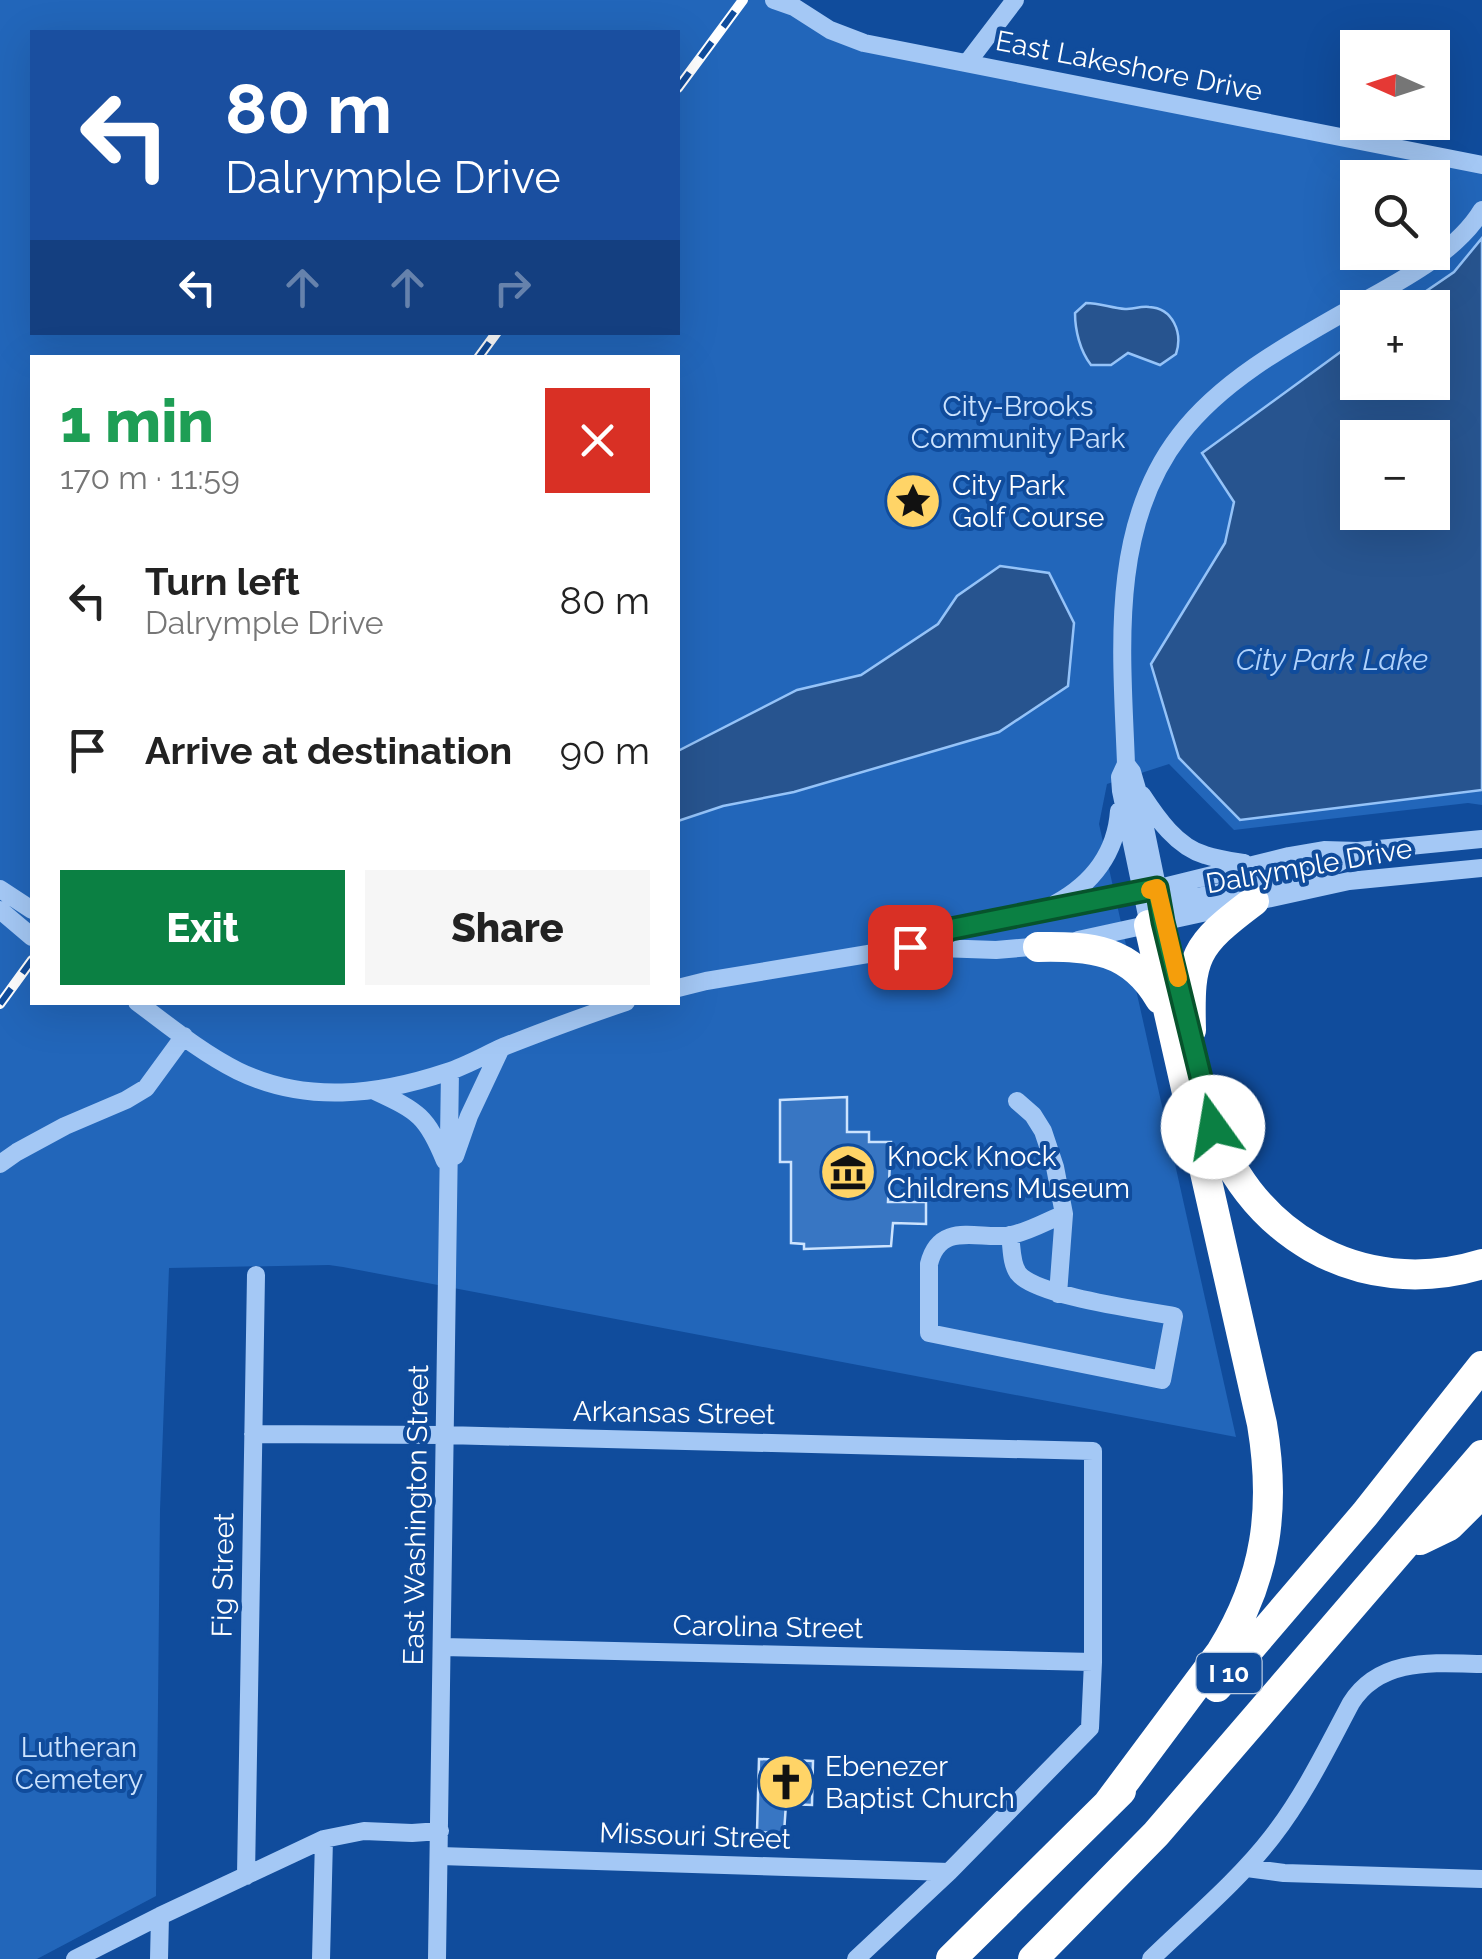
<!DOCTYPE html>
<meta charset="utf-8">
<style>
:root{--surface:#fff;--page:#f6f6f6;--text:#222;--muted:#767676;--accent:#0b8043}
body{margin:0;font-family:Raleway,sans-serif;background:var(--page);color:var(--text);height:100vh;display:flex;flex-direction:column;font-size:38px;white-space:nowrap}
*{box-sizing:border-box;margin:0}
p{font-size:32px;color:var(--muted)}
.icon{flex:none;width:55px;height:55px;fill:none;stroke:currentColor;stroke-width:2;stroke-linecap:round;stroke-linejoin:round}
.map{position:relative;flex:1;overflow:hidden}
.sheet{position:absolute;left:30px;top:355px;width:650px;height:650px;display:flex;flex-direction:column;background:var(--surface);border-radius:0px;box-shadow:0 10px 40px #0002}
.sheet>*{flex:none}
.top-card{position:absolute;left:30px;top:30px;width:650px;height:305px;border-radius:0px;box-shadow:0 10px 40px #0002;background:#1a4fa0;color:#fff;overflow:hidden}
.needle{width:65px;rotate:273deg}
.controls{position:absolute;left:1340px;top:30px;display:grid;gap:20px}
.controls a{display:grid;place-items:center;width:110px;height:110px;border-radius:0px;background:var(--surface);box-shadow:0 10px 40px #0002;font-size:50px}
.pin{position:absolute;display:grid;place-items:center;width:85px;height:85px;color:#fff;margin:-42px;border-radius:20px;box-shadow:0 5px 15px #0006}
.me{position:absolute;width:110px;margin:-55px;rotate:347deg;stroke-linejoin:round;filter:drop-shadow(0 0 8px #0008)}
.turn{display:flex;align-items:center;gap:35px;height:210px;padding:0 30px;font-size:45px}
.turn .icon{width:130px;height:130px;stroke-width:2.5}
.turn b{display:block;font-size:70px;line-height:85px}
.lanes{display:flex;align-items:center;height:95px;padding:0 30px;background:#0003;justify-content:center;gap:50px;direction:ltr}
.lanes .off{opacity:.35}
.round{display:grid;place-items:center;flex:none;width:105px;height:105px;border-radius:0px;background:var(--page)}
.summary{display:flex;align-items:center;justify-content:space-between;height:170px;padding:0 30px}
h1{font-size:60px;font-weight:800;line-height:75px;color:#1e9e55}
.button{display:flex;gap:20px;margin-top:auto;padding:20px 30px}
.button a{flex:1;height:115px;border-radius:0px;background:var(--accent);color:#fff;font-size:40px;font-weight:800;line-height:115px;text-align:center}
.button a+a{background:var(--page);color:var(--text)}
ul{padding:0;list-style:none}
li{display:flex;align-items:center;gap:30px;height:150px;padding:0 30px}
li div{flex:1}
li b{display:block;font-size:38px}
li em{font-style:normal}
.map>svg:first-child{display:block}
.green{fill:#2266ba;fill-rule:evenodd}
.water{fill:#27548f;stroke:#95c3f8;stroke-width:2.5;fill-rule:evenodd}
.building{fill:#3876c3;stroke:#cce3fe;stroke-width:2.5}
.lines{fill:none;stroke-linecap:round;stroke-linejoin:round}
.minor{stroke:#a4c8f5;stroke-width:18}
.highway{stroke:#fff;stroke-width:30}
.rail-casing{stroke:#fff;stroke-width:10}
.rail{stroke:#104c9c;stroke-width:6;stroke-dasharray:19;stroke-linecap:butt}
.route-casing{stroke:#07532c;stroke-width:25}
.route{stroke:#0b8043;stroke-width:18}
.slow{stroke:#f59e0b;stroke-width:18}
.labels{text-anchor:middle;dominant-baseline:central;stroke-width:8;stroke-linejoin:round;paint-order:stroke}
.shield{fill:#104c9c;stroke:#b7c9e1;stroke-width:2.5}
.shield-label{font-size:25px;font-weight:bold;fill:#fff}
.street-label{font-size:28px;fill:#fff;stroke:#104c9c}
.park-label{font-size:28px;fill:#cce3fe;stroke:#104c9c}
.poi-label{font-size:28px;fill:#fff;stroke:#104c9c;text-anchor:start}
.water-label{font-size:30px;font-style:italic;fill:#b0d2fb;stroke:#104c9c}
</style>
<div class="map">
<svg width="1482" height="1959" viewBox="0 0 1482 1959">
<rect width="100%" height="100%" fill="#104c9c"/>
<path class="green" d="M0,0H767L864,43L1482,165V805L1468,803L1234,830L1169,764L1107,784L1099,824L1236,1437L343,1267L329,1265L169,1268L160,1510L156,1896L37,1959H0ZM32,32H678V332H32ZM1358,178H1432V252H1358ZM1358,308H1432V382H1358ZM32,358H678V1002H32ZM1358,438H1432V512H1358Z"/>
<path class="water" d="M1482,238V790L1240,820L1179,758L1151,664L1225,543L1234,502L1202,453L1357,340L1358,382H1432V308L1403,307L1454,272ZM1358,438H1432V512H1358Z
M1086,303C1100,303 1111,308 1125,309C1133,309 1141,306 1149,307C1173,308 1183,333 1176,354L1160,365L1128,353L1111,365H1091C1080,351 1075,330 1075,313Z
M1000,566L1049,573L1074,623L1068,686L999,732L794,792L723,806L678,821V751L797,690L861,675L938,624L957,596Z"/>
<path class="building" d="M847,1097V1132H869V1142H891L888,1202H926V1224L893,1223L891,1246L804,1249V1244L791,1243V1162H780V1100Z
M759,1759L813,1761L812,1805L786,1804L784,1833L757,1832Z"/>
<g class="lines">
<path class="minor" d="M774,0L794,7L830,30L864,43L1482,165
M967,63L1015,0
M1126,764L1132,772L1137,789L1159,896
M1142,795C1157,818 1177,847 1205,855C1217,859 1231,861 1244,863
M0,889L32,910
M1055,904C1092,884 1116,853 1119,811
M1146,908L1328,869L1358,851
M0,910L32,937
M1149,925L1121,791L1120,777L1126,764C1122,654 1108,528 1180,435C1222,380 1290,343 1350,309C1394,284 1455,255 1482,210
M1078,940L1349,881L1482,868
M915,944L951,929L1143,892L1289,856L1324,850L1358,851L1482,839
M678,988L706,981L910,947L996,950L1043,946
M137,1002C169,1026 202,1053 238,1071C306,1104 378,1095 447,1072C466,1066 485,1055 503,1047C544,1031 584,1016 626,1002
M375,1091C418,1111 427,1116 445,1161
M1017,1101L1033,1115L1043,1131L1055,1167L1064,1214L1058,1294
M455,1156L469,1116L501,1048
M0,1164L17,1152L65,1126L126,1100L146,1088L184,1036
M1010,1235C1012,1248 1011,1263 1018,1273C1035,1296 1143,1310 1174,1316L1162,1380L929,1333V1264C940,1219 981,1241 1011,1235C1028,1232 1047,1221 1064,1214
M253,1434L444,1435L1093,1451V1662L1090,1728L949,1872L856,1959
M442,1647L1093,1662
M440,1856L949,1872
M1247,1868L1284,1873L1482,1879
M246,1876L256,1275
M75,1959L160,1916L324,1839L364,1831L412,1833L440,1831
M159,1959L160,1916
M321,1959L324,1839
M437,1959L450,1071
M1151,1959C1191,1920 1238,1881 1272,1837C1304,1796 1327,1748 1351,1703C1380,1657 1435,1663 1482,1664"/>
<path class="highway" d="M1038,947C1091,946 1131,949 1160,999
M1191,1030C1189,956 1194,946 1254,901
M1208,1111C1243,1232 1359,1302 1482,1264
M1420,1540L1449,1526L1482,1493
M1217,1687L1365,1514L1482,1366
M1107,1805L1221,1652C1267,1578 1276,1508 1262,1424L1149,925
M951,1959L1121,1791
M1033,1959L1156,1834L1482,1455"/>
<g class="rail-casing">
<path id="rail" d="M678,88L743,0
M478,358L497,332
M0,1004L32,960"/>
</g>
<use href="#rail" class="rail"/>
</g>
<g class="lines">
<g class="route-casing">
<path id="route" d="M910,947L951,929L1157,888L1163,922L1213,1127"/>
</g>
<use href="#route" class="route"/>
<path class="slow" d="M1150,890L1157,888L1178,978"/>
</g>
<defs>
<g id="sight-disc" transform="scale(2.875)"><circle r="9.5" fill="#ffd467" stroke="#104c9c"/><path d="M0-6L1.8-2.2L6-1.7L2.9 1.2L3.7 5.4L0 3.3L-3.7 5.4L-2.9 1.2L-6-1.7L-1.8-2.2Z" fill="#111"/></g>
<g id="museum-disc" transform="scale(2.875)"><circle r="9.5" fill="#ffd467" stroke="#104c9c"/><path d="M0-6L6-3V-2H-6V-3ZM-5-1h2V3h-2ZM-1-1h2V3h-2ZM3-1h2V3H3ZM-6 4H6V6H-6Z" fill="#111"/></g>
<g id="church-disc" transform="scale(2.875)"><circle r="9.5" fill="#ffd467" stroke="#104c9c"/><path d="M-1.2-6h2.4v3.5h3.3v2.4h-3.3V6h-2.4V-.1h-3.3v-2.4h3.3Z" fill="#111"/></g>
</defs>
<g fill-rule="evenodd">
<use href="#sight-disc" x="913" y="501"/>
<use href="#museum-disc" x="848" y="1172"/>
<use href="#church-disc" x="786" y="1782"/>
</g>
<g class="labels">
<rect class="shield" x="1196.5" y="1653" width="65" height="40" rx="8"/>
<g class="shield-label">
<text x="1229" y="1673">I 10</text>
</g>
<g class="street-label">
<text transform="translate(1129 66) rotate(11)">East Lakeshore Drive</text>
<text transform="translate(1309 866) rotate(-10)">Dalrymple Drive</text>
<text transform="translate(674 1413) rotate(1)">Arkansas Street</text>
<text transform="translate(416 1515) rotate(-89)">East Washington Street</text>
<text transform="translate(223 1575) rotate(-89)">Fig Street</text>
<text transform="translate(768 1627) rotate(1)">Carolina Street</text>
<text transform="translate(695 1836) rotate(2)">Missouri Street</text>
</g>
<g class="park-label">
<text x="1018" y="406">City-Brooks<tspan x="1018" dy="32">Community Park</tspan></text>
<text x="79" y="1747">Lutheran<tspan x="79" dy="32">Cemetery</tspan></text>
</g>
<g class="poi-label">
<text x="952" y="485">City Park<tspan x="952" dy="32">Golf Course</tspan></text>
<text x="887" y="1156">Knock Knock<tspan x="887" dy="32">Childrens Museum</tspan></text>
<text x="825" y="1766">Ebenezer<tspan x="825" dy="32">Baptist Church</tspan></text>
</g>
<g class="water-label">
<text x="1332" y="659">City Park Lake</text>
</g>
</g>
</svg>
<div class="controls">
<a><svg class="needle" viewBox="-14 -14 28 28"><path d="M0-13l5 13h-10z" fill="#e53935"/><path d="M0 13l5-13h-10z" fill="#767676"/></svg></a>
<a><svg class="icon" aria-label="search" viewBox="0 0 24 24"><circle cx="10" cy="10" r="6"/><path d="M15 15l6 6"/></svg></a>
<a>+</a>
<a>−</a>
</div>
<div class="pin" style="left:910px;top:947px;background:#d93025"><svg class="icon" aria-label="arrive" viewBox="0 0 24 24"><path d="M6 21V4h12l-3 4 3 4H6"/></svg></div>
<svg class="me" style="left:1213px;top:1127px" viewBox="-20 -20 40 40"><circle r="19" fill="#fff"/><path d="M0-13L10 11 0 6-10 11z" fill="#0b8043"/></svg>
<div class="top-card">
<div class="turn"><svg class="icon" aria-label="left" viewBox="0 0 24 24"><path d="M17 20v-9H6M10 6l-5 5 5 5"/></svg><div><b>80 m</b>Dalrymple Drive</div></div>
<div class="lanes"><svg class="icon" aria-label="left" viewBox="0 0 24 24"><path d="M17 20v-9H6M10 6l-5 5 5 5"/></svg><svg class="icon off" aria-label="ahead" viewBox="0 0 24 24"><path d="M12 20V5M6 11l6-6 6 6"/></svg><svg class="icon off" aria-label="ahead" viewBox="0 0 24 24"><path d="M12 20V5M6 11l6-6 6 6"/></svg><svg class="icon off" aria-label="right" viewBox="0 0 24 24"><path d="M7 20v-9h11M14 6l5 5-5 5"/></svg></div>
</div>
<section class="sheet">
<div class="summary"><div><h1>1 min</h1><p>170 m · 11:59</p></div><a class="round" style="background:#d93025;color:#fff"><svg class="icon" aria-label="close" viewBox="0 0 24 24"><path d="M6 6l12 12M18 6L6 18"/></svg></a></div>
<ul>
<li><svg class="icon" aria-label="left" viewBox="0 0 24 24"><path d="M17 20v-9H6M10 6l-5 5 5 5"/></svg><div><b>Turn left</b><p>Dalrymple Drive</p></div><em>80 m</em></li>
<li><svg class="icon" aria-label="arrive" viewBox="0 0 24 24"><path d="M6 21V4h12l-3 4 3 4H6"/></svg><div><b>Arrive at destination</b></div><em>90 m</em></li>
</ul>
<div class="button"><a>Exit</a><a>Share</a></div>
</section>
</div>
